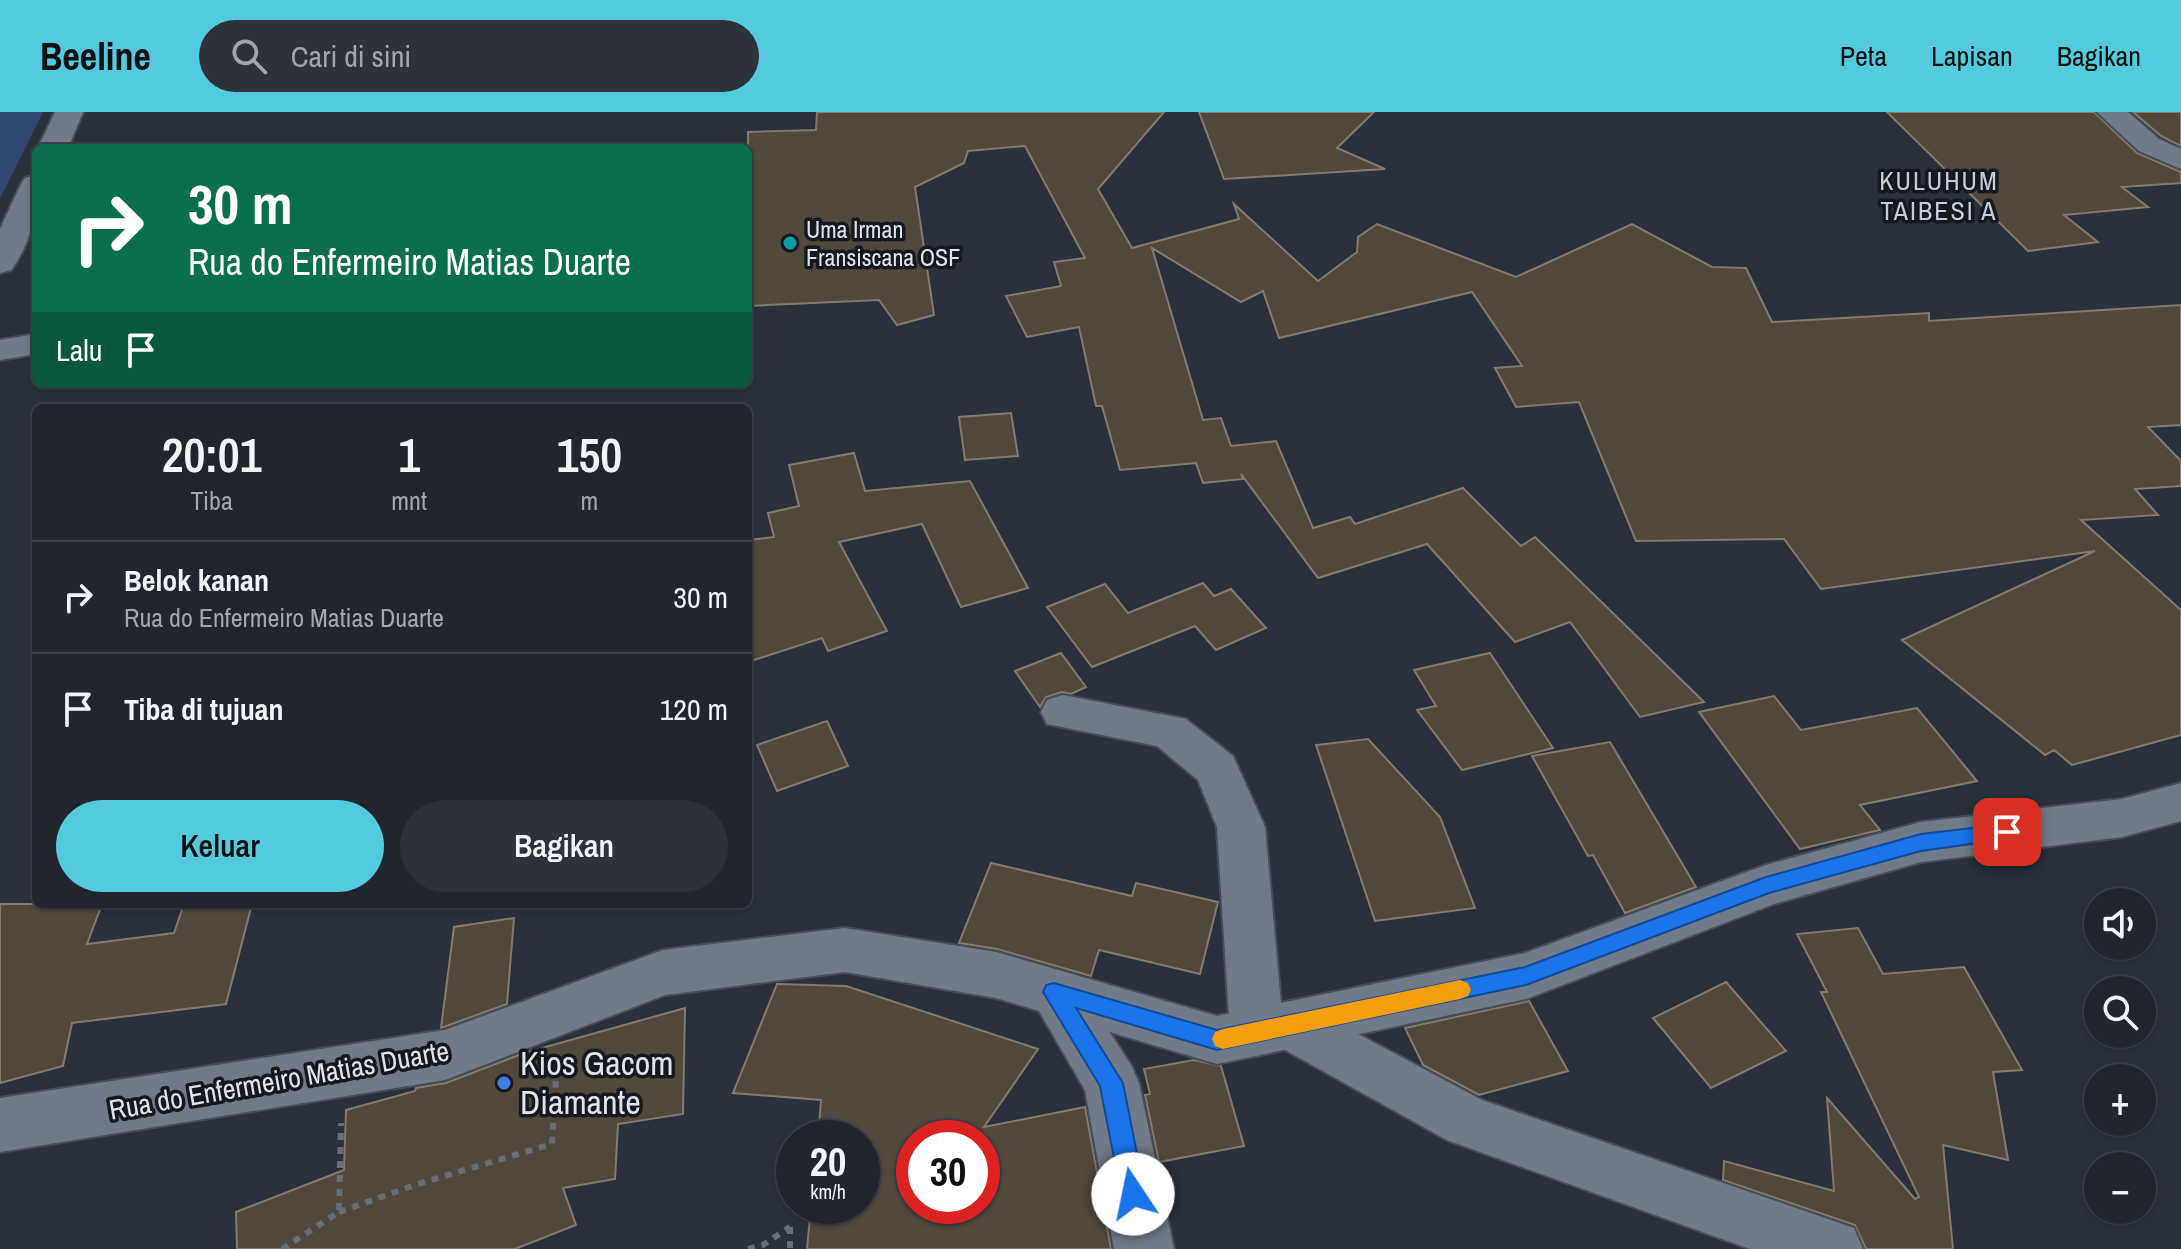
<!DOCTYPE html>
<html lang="id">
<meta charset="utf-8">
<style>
:root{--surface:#20252e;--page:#2d313a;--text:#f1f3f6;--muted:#a2a5aa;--line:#3d424a;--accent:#54cade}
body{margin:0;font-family:"Archivo Narrow",sans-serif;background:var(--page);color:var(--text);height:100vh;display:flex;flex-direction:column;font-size:30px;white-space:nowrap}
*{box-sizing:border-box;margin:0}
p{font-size:26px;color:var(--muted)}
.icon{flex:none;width:44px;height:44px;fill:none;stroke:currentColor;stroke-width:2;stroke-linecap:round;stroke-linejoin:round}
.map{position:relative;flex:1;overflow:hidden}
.drawer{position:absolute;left:32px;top:292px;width:720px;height:504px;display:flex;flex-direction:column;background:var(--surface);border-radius:12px;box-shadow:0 2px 6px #0004,0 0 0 2px var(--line)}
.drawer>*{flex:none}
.banner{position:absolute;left:32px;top:32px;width:720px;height:244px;border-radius:12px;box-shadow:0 2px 6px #0004,0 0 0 2px var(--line);background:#0b6e4f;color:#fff;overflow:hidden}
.controls{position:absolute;left:2084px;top:776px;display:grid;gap:16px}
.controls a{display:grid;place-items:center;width:72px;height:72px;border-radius:50%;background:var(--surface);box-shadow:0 2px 6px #0004,0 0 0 2px var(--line);font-size:40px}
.speed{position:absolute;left:776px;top:1008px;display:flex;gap:16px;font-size:40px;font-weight:700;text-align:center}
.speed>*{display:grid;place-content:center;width:104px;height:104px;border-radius:50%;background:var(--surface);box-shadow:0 2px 6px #0004,0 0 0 2px var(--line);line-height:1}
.speed small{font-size:20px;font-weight:400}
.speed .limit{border:12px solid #d22;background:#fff;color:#111}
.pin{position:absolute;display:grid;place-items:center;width:68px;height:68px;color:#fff;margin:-34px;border-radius:16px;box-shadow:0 4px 12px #0006}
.me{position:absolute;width:88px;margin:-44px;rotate:349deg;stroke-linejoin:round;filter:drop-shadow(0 0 6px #0008)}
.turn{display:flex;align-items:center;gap:28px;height:168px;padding:0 24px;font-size:36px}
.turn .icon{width:104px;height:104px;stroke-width:2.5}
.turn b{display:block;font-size:56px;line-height:68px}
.then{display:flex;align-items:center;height:76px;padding:0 24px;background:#0003;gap:16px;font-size:30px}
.eta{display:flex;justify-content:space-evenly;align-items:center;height:136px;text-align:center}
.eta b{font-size:48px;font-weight:600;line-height:56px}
.primary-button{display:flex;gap:16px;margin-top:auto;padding:16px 24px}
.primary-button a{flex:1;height:92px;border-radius:48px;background:var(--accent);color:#111;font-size:32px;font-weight:600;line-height:92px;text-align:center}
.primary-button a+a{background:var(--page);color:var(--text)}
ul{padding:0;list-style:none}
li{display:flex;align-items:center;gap:24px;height:112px;padding:0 24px;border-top:2px solid var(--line)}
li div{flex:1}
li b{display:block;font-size:30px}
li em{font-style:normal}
header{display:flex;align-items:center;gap:48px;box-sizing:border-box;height:112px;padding:0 40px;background:var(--accent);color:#111}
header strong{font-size:38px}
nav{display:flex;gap:44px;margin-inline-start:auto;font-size:28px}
.search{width:560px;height:72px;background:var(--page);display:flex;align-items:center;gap:20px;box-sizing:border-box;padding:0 28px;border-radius:44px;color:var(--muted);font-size:30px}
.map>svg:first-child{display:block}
.green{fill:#2f466d}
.building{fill:#52483c;stroke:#857a6d;stroke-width:2;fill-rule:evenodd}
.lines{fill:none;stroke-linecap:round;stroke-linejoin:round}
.minor-casing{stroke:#474e57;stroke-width:4}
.tertiary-casing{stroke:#474e57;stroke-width:4}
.path{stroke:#686e78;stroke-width:6;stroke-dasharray:7 7;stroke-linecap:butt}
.minor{fill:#717a88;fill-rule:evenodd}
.tertiary{fill:#717a88;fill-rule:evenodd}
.route{fill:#1a73e8;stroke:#114b97;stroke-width:2}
.slow{fill:#f59e0b}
.culture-dot{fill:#0f9aa8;stroke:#15191e;stroke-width:3}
.shop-dot{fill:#3f7fe0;stroke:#15191e;stroke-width:3}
.labels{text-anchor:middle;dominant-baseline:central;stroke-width:7;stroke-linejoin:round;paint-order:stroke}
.far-poi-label{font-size:24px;fill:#dfe3eb;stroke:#15191e;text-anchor:start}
.far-neighbourhood-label{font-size:26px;letter-spacing:2px;fill:#c4cddc;stroke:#15191e}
.street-label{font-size:28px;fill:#dfe3eb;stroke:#15191e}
.near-poi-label{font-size:34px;fill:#dfe3eb;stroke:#15191e;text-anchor:start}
</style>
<header>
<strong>Beeline</strong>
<div class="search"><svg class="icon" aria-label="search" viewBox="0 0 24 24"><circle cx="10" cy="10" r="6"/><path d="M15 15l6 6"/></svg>Cari di sini</div>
<nav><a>Peta</a><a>Lapisan</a><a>Bagikan</a></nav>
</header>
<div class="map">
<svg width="2181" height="1137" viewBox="0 0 2181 1137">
<rect width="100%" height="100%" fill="#2a313d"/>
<path class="green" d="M0,0H43L0,87Z"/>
<path class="building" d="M817,0H1164L1098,77L1132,136L1239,107L1234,92L1318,169L1357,140L1358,125L1377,112L1516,165L1632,112L1712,155L1746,156L1772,210L1929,201V209L2181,193V313L2148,315L2181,349V374L2135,377L2158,403L2081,408L2181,498V623L2072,653L2054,638L2045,643L1902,528L2095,439L1821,477L1784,427L1636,429L1579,290L1516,295L1495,256L1522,254L1472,180L1279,226L1263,179L1241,190L1152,136L1203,308L1221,306L1231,334L1276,329L1313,416L1350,405L1355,412L1463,376L1521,434L1535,425L1704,590L1640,605L1570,510L1515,530L1427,432L1318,466L1241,362L1243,367L1203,371L1196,351L1120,358L1102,294H1096L1079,215L1027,225L1006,184L1061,174L1054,150L1085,146L1025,34L968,39L964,51L915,75L934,203L897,213L879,188L748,194V20L816,18Z
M1199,0H1374L1337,36L1385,57L1224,67Z
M1887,0H2094L2137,41L2181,60V71L2122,75L2148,95L2064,103L2098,130L2028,139Z
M2133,0H2181V34L2161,24Z
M1011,301L1018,344L965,348L959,305Z
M854,341L865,379L970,369L1028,476L961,495L922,412L839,430L887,519L828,539L822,526L748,550V428L774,425L768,401L799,394L789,353Z
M1203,471L1214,484L1231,477L1266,516L1216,538L1195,514L1092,555L1047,495L1105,472L1128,501Z
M1061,541L1086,575L1071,582L1062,580L1046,585L1040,595L1015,559Z
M1490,541L1553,636L1462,658L1417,598L1436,594L1414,558Z
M1774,584L1801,618L1917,596L1977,669L1860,693L1880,718L1800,737L1699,600Z
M827,609L848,654L777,679L757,633Z
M1368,627L1440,705L1475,796L1375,809L1316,633Z
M1610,630L1696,775L1625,801L1593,743L1588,744L1532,644Z
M991,751L1132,784L1136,771L1218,790L1200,862L1099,838L1091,864L997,837L959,831Z
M0,792H102L87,832L174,821L184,792H252L226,892L72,911L63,954L0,971Z
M514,806L507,892L441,916L454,815Z
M1858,816L1883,862L1964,855L2022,958L1993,960L2008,1048L1943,1033L1953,1137H1866L1855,1113L1723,1068L1724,1049L1834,1079L1827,986L1915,1087L1919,1085L1821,880H1827L1797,822Z
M1726,870L1786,939L1711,976L1653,906Z
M777,872L846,874L1038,937L984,1015L1085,995L1111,1137H807L811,1094H862V1026H818L821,988L733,981ZM914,1026H982V1094H914Z
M1529,889L1568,959L1479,983L1423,953L1405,916Z
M685,896L683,1002L618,1012L615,1067L563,1076L576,1113L515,1137H237L236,1100L344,1058L346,998L415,979L416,976L446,971L524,941Z
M1194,948L1221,954L1244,1034L1159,1050L1145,983L1150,982L1144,957Z"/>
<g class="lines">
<g class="minor-casing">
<path id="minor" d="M2097,0H2128L2159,27L2181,37V57L2139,39Z
M36,222V242L0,248V228Z
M1063,583L1186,607L1233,644L1265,715L1281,892L1290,889L1309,896L1482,988L1854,1116L1863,1137H1750L1447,1028L1278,934L1257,944L1238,937L1230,920L1217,715L1198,668L1157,634L1047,612L1041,600L1047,588Z
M1054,857L1073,864L1131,953L1139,971L1174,1137H1114L1085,978L1028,880L1035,864Z"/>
</g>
<g class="tertiary-casing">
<path id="tertiary" d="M55,0H83L68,36H38Z
M36,63C36,100 34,126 11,158L0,161V117L21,72L25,66Z
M2181,671V709L2122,725L1921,750L1774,792L1526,887L1217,952L996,886L845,860L665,883L445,968L0,1040V986L445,918L663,838L845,816L996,840L1217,904L1525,841L1766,753L1921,710L2122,687Z"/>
</g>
<path class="path" d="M339,1100L418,1072L552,1032L557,949
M790,1115V1137
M282,1137L339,1100L341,1011
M748,1137L763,1133L790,1115"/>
<use href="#minor" class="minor"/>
<use href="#tertiary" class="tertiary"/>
</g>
<path class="route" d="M2007,712L2014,714L2017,720L2014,726L1921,739L1769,781L1526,873L1217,938L1076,896L1123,971L1145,1082L1142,1090L1133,1093L1125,1090L1121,1082L1100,974L1043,880L1046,873L1054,871L1217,918L1525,855L1766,765L1921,722Z"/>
<path class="slow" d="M1460,868L1468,871L1471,878L1468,884L1460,887L1223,937L1215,934L1212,927L1215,920L1223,917Z"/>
<circle class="culture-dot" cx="790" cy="131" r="8"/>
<circle class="shop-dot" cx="504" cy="971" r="8"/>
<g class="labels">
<g class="far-poi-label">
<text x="806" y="117">Uma Irman<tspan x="806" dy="28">Fransiscana OSF</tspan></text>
</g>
<g class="far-neighbourhood-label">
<text x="1939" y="68">KULUHUM<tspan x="1939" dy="30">TAIBESI A</tspan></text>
</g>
<g class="street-label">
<text transform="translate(279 968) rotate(-10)">Rua do Enfermeiro Matias Duarte</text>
</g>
<g class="near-poi-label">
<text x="520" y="951">Kios Gacom<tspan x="520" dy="39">Diamante</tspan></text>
</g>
</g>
</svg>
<div class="controls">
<a><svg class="icon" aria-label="sound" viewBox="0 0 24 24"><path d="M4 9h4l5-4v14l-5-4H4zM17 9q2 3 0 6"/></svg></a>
<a><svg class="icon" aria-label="search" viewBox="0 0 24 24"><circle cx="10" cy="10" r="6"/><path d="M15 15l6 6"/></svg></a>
<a>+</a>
<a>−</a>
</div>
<div class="speed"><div>20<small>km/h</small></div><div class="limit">30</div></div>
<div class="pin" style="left:2007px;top:720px;background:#d93025"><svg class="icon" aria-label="arrive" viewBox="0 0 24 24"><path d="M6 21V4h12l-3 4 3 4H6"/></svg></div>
<svg class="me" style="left:1133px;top:1082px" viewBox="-20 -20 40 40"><circle r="19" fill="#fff"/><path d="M0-13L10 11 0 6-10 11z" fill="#1a73e8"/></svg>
<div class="banner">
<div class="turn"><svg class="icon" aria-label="right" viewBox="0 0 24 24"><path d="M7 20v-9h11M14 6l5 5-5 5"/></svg><div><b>30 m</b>Rua do Enfermeiro Matias Duarte</div></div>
<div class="then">Lalu<svg class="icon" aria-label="arrive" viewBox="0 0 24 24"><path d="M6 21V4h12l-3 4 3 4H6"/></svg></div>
</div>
<section class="drawer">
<div class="eta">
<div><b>20:01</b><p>Tiba</p></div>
<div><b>1</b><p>mnt</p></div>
<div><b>150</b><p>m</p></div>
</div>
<ul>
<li><svg class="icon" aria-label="right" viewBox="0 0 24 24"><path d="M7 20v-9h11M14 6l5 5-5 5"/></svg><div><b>Belok kanan</b><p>Rua do Enfermeiro Matias Duarte</p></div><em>30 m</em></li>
<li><svg class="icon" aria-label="arrive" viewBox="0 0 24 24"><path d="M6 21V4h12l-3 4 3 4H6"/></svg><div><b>Tiba di tujuan</b></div><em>120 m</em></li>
</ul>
<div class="primary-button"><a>Keluar</a><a>Bagikan</a></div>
</section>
</div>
